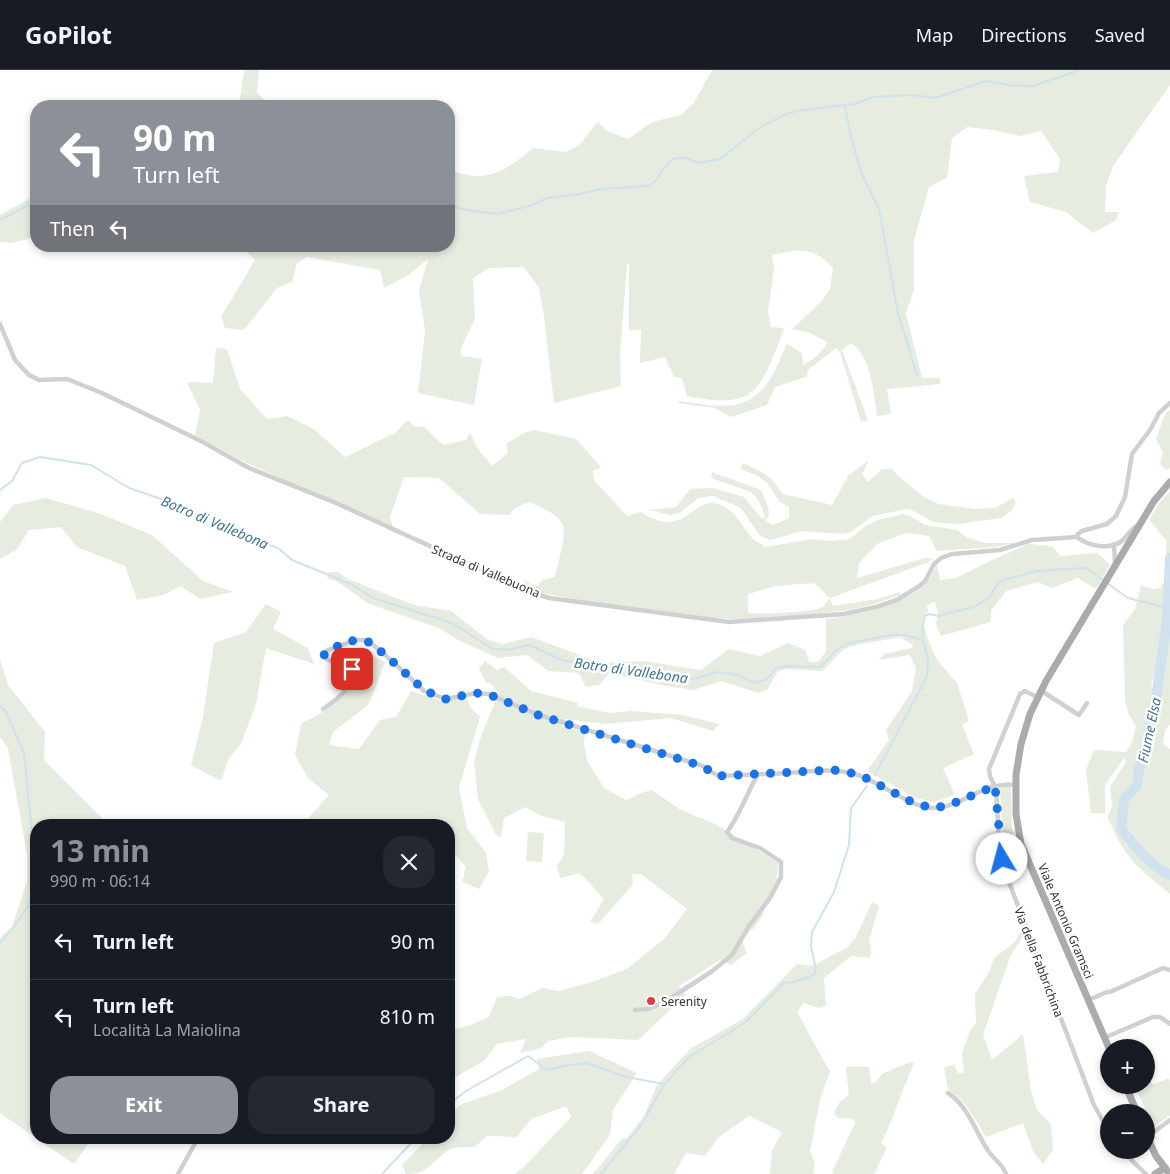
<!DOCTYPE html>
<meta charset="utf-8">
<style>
:root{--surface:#171b24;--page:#242831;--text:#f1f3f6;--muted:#9ea1a6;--line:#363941;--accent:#8c9099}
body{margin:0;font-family:"Noto Sans",sans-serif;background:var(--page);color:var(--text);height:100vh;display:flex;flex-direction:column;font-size:19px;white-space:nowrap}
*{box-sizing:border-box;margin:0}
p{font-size:16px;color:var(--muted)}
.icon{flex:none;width:28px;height:28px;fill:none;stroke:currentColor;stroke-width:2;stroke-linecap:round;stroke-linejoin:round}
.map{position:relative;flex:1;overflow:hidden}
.sheet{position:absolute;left:30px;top:749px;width:425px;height:325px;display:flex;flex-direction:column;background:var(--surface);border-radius:20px;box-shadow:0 2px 8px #0003}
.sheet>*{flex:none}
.hud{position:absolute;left:30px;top:30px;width:425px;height:152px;border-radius:20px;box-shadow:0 2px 8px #0003;background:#8c9099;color:#fff;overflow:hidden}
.controls{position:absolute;left:1100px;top:969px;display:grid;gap:10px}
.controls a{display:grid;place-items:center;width:55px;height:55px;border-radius:50%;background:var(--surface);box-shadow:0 2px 8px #0003;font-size:25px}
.pin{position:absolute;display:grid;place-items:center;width:42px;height:42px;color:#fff;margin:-21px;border-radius:10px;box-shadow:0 2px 8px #0006}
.me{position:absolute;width:55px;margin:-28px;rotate:352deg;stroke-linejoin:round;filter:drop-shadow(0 0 4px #0008)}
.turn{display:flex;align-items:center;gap:18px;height:105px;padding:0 20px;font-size:22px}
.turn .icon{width:65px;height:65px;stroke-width:2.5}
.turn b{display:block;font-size:35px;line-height:42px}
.then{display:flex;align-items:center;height:48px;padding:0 20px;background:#0003;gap:10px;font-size:19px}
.round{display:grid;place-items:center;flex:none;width:52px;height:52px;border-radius:20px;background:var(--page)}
.head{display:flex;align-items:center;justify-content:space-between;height:85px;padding:0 20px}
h1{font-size:30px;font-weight:700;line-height:38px;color:var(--accent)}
.primary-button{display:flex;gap:10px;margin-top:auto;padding:10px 20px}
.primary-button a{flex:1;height:58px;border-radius:20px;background:var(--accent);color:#fff;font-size:20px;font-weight:700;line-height:58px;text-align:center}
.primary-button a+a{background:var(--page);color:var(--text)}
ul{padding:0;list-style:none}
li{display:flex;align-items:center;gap:15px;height:75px;padding:0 20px;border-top:1px solid var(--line)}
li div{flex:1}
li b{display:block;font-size:19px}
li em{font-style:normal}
header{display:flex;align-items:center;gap:30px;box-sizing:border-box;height:70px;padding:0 25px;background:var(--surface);border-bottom:1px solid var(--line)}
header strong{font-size:24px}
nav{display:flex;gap:28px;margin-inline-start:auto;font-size:18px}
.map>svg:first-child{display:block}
.green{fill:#e6ecdf;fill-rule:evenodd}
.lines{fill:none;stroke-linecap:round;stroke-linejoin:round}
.stream{stroke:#cfe2ee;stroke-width:2}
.river{stroke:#cfe2ee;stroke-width:10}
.minor{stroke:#d0d0d0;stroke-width:4.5}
.primary{stroke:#ababab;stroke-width:7}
.route{stroke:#1a73e8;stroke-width:9;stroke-dasharray:0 16.2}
.poi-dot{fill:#e63946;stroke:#fff;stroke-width:2}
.labels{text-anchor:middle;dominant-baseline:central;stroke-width:5;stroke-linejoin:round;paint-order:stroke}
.street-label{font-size:12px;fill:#333;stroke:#fff}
.poi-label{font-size:12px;fill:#333;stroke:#fff;text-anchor:start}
.water-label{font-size:14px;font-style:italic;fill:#3f7597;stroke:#fff}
</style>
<header>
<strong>GoPilot</strong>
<nav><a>Map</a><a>Directions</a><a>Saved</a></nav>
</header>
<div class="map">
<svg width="1170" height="1104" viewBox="0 0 1170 1104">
<rect width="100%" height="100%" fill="#fff"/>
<path class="green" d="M244,0H259L257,23L272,36H239Z
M712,0H1170V15L1113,96L1106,116L1105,142H1119L1116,150L1093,163L1066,142L1030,132L1024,106L1058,102L1060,89L1041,61L1021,66L993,60L967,57L952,68L947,108L929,117L914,170V220L906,243L922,308H940V314L887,319L891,344L877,346C874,324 871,285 851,273L842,280L868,350L861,352L840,282L836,278L809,299L806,307L775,317L767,335L731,347L715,338L678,333L679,331C713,335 745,346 768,312C776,301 781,286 787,274L802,283L803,295C813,290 824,282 827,272L808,262L792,259L821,232L830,219L833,198C812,175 800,180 772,185L774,198L768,242L771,257L784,258C777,277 766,313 749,324C732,335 705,329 687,326L682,308L674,307L665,287L640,293L641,260H629V193L627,194L620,284L621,316L554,333L544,246L539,218L524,197L489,198L473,208L475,249L461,278V286L482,289L474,335L418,323L425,260L419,221L428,189L407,206L384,218L380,200L307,187L297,193L292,212L277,218L244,260L225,258L221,247L255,190L245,180L246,176H449V100C458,102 467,106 476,106C499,107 517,91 533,78L566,82L579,75L598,52L607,61L628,69L652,52L681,45L693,34Z
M36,125V167L12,173L0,172V145Z
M216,278L227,279L240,319L267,349L287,346L314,359L345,387L395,363L407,350L416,357L423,356L443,375L466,370L470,363L478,379L492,396L508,383L506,374L524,363L534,360L576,369L601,397L593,401L594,410L627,446L641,442C653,451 671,456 685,447C693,442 701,432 712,433C734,435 740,454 752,468C756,471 761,474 765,477L812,469L830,471L850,469L866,456L878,450L903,444L910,446L925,455L957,460L968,468L986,473H1015L996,477L937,481L929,466L906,463L877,474L859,493L857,508L925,488L934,489L926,493L830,528L833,536L878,529L900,522V525L871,535L849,540L795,546L744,550L705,547L590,532L541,523L523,516L525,509L531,515L538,516L542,510L555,507C557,496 568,462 562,453C556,443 540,437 529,432L515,438L509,445L480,444L439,408L404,407L390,447L394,461L239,389L195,365L200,340L187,312L213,313ZM814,513L830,528C827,531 826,535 822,537C813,543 761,544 748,543V524L776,516Z
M1170,340V398L1166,400L1160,394L1163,382L1156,369L1165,344Z
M869,390L862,404L868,412L882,399H893L898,406L921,425L938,434L976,439L995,438L1013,428L1016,433L1011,441L1001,448L959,454L933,452L916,442L907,439L872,446L851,462L841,464L802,461L770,470L760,466L741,438L713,426L698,428L680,443L670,445L649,440L676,437L690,419L713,418L744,427L762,449L765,446L759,431L751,422L711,408L712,402L761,420L768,437L769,445L765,451L773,455L789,448V437L779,431L767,413L758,406L740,399L743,393C761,401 773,406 782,424L832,435L848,406Z
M1170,421V654L1165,660L1163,674L1170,679V824C1152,809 1131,794 1120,773C1115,764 1113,756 1107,748L1112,737L1110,717L1126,692L1125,687L1105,715V744L1091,743L1086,700L1094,680L1126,682L1132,673L1136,656L1129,645L1125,631L1123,555L1135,539L1141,515L1152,519L1160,518L1164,512L1167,471L1149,450L1157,436ZM1163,574L1166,575L1158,620L1151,616Z
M46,428L101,444L152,465L203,511L233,522L200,529L181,516L163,525L137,530L125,496L77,477L61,457L29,460L17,479L0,489V452L13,435Z
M1028,474L1052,476L1060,486L1098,483L1110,495L1096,519L1078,508L1052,518L1038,512L1006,521L991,541V552L941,566L936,554L938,544L935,532L927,535L928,542L923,549L927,567L937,590L957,613L969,651L962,655L974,684L943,698L955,725L934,732L916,728L867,701L889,670L886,660L912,621L916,598L910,585L879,590L884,584L912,578L913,575L900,567C889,570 853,574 845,579C835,585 831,595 822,601L787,599L778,601L767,620L758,623L722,611L693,620L661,615L609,603L600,615L586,617L579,603L548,601L527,585L498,588L458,570L441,559L367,533L338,512L327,508L329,502H338L348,509L414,535L451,541L488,570L503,574L531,567L601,593L643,591L701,600L729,579L760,586L788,573L805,580L809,592H818L826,582V549C853,546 901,536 922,517C929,511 933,502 937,494L940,510L956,508L990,491Z
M266,534L281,542L273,559L308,578L314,594L266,578L256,634L241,674L229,688L221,711L191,695L203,647L214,573L246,562Z
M371,584L385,592L369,634L333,662L329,675L359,679L380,650L396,647L411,621L442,631L466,628L471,638L480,647L459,717L467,758L486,783L489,801L479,819L462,812L466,797L450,779L449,755H445V753L443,755H302L329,725L308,708L295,685L301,654L321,643L344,626L354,615L360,599Z
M0,589L8,615L45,662L44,690L106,752L112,748L115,755H36V1068H92L74,1094L0,1043V868L12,856L27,812V784L8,678L0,667Z
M485,591L497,600L504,597L531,621L578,633L577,636L610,643L631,641L683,645L719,654L713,661L671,648L605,654L565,649L561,656L585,662L584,673L587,691L604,718L626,730L641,723L652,720L679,739L715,754L778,793L777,809L761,848L753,859L740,866L747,883L731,895L720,890L679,916L686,925L638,970L571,967L548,971L541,978L520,983L526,969L497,974L484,991L457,1006L449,1014V960L468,956L489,947L497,927L511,926L519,929L543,918L559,921L592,912L627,899L665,868L687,839L641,804H632L633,814L598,854L590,852L604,829L580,803L560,808L557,796L564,785L565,752L542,746L525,737L504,748L501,767L496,765L478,729L474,691L482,663L499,623L492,615L486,612L479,599Z
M1000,717H1011L1012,759L1020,785L1007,789L1003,772Z
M528,762L544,763L542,792L526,791Z
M872,832L879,836L869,871L871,878L870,888L851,886L824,908L826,936L819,938L804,933L797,942L830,1002L820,1029L810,1082L815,1093L813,1104H770L772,1081L782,1062L749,1046L719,1067L705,1086L686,1083L674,1104H592L600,1096L621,1069L627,1068L644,1046L657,1015L690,979L743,949L797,894L812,896L846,878L855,869Z
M1020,862L1023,866L1010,887L983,965L992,990L1023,964L1031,1021L1037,1040L1051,1054L1053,1080L1043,1094L1033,1081L1023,1053L986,1067C975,1050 967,1030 948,1020L944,997L954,995L958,1003H964L962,983L970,961L976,953L975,924L989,902L994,888L1015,872Z
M589,981L637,1003L613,1040L610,1065L582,1104H514L522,1099L571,1047L566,1036L531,1049L517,1067L487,1066L475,1077C466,1077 454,1076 447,1081C430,1093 430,1104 406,1104L402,1095L428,1068H449V1046L460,1035L502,1020L539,999L537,989Z
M910,992L914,993C902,1020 894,1048 881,1073L887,1078L874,1104H834L832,1102L855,1053L853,1049L837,1048L834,1042L840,1032L849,1025L846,997H869L871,1013H875L882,1004Z
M1146,1002L1153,1015L1168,1008L1170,1011V1045L1154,1057L1134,1015H1146Z"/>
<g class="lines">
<path class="stream" d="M845,36L850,63L861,102L879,139L898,243L917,305
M449,136L472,141L498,144L532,135L547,128L579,124L601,119L648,116L657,110L661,102L670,91L677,88H685L699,93L720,89L762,56L786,44L801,40L855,34L873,27L911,25L935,28L986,11L1009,15L1032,16L1080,0
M0,150L36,131
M0,420L12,411L22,393L40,387L91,395L129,418L164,430L176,438L221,452L244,466L278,478L292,490L351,514L373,528L452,553L493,579L507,580L529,575L562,590L596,597L645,600L692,609L718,602L737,605L755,613L767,609L776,598L789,596L821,597L836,580L846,574L890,565H904L923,570L922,557L925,546L930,544L938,546L974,537L990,527L996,516L1003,510L1037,501L1086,498L1128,528L1167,538
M0,636L5,640L24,683L33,773L36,785
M875,705L927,606L928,589L923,570
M0,873C16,856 30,838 36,815
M449,1034L466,1021L528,986L547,1000L563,996L587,993L626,1007L664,1014
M382,1104L416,1068
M601,1104L642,1054L663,1016L689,987L746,952L778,919L783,913L794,912L814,905L816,900L811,876L812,862L834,822L849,775L851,738L867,716"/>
<path class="river" d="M1170,488L1167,550L1157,622L1145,680L1139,700L1137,716L1124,729L1121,759C1137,779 1148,793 1170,805"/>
<path class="minor" d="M0,254L15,290L29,305L39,310L67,309L102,323L201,371L249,398L336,433L526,520L549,528L729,552L844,544L876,537L897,530L918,517L925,511L934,494L941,488L952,484L1000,480L1032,470L1077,467
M1077,467V465L1082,461L1107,454L1116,446L1125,427L1132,384L1150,360L1159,343L1170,333
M1077,467C1088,476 1111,481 1123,470C1128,465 1131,459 1138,455
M1114,474L1115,495
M1040,620L1079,645L1087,633
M1037,627L1025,621L1020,624L989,699L990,706L996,719L999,771L1002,789L1007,807L1094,1035L1109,1062
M323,639C332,633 366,609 349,598C341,592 331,594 324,587V584L328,580L355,570H363L371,573L392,591L424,621L446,629L476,623L488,624L539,645L703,696L718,706C742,705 766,704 790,703C812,701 834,698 855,704C879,711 909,737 932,738C962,738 985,710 1016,715
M1088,930L1107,922H1110L1163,898L1170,900
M635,940L648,939L663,933L711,902L732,885L749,856L770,828L781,807V792L760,778L732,768L727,762C740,745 747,723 758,704
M1104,968L1153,947H1160L1170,954
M948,1023C967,1035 975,1060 987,1079C992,1088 1003,1094 1006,1104
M1147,1067L1170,1050
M1121,1080L1146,1104
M178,1104L198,1068"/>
<path class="primary" d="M1109,978L1021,774L1016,744V705L1021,674L1030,644L1046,611L1154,431L1170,412
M1125,1015L1137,1042
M1146,1064L1156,1086L1166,1099
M1155,1104L1163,1099L1170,1102"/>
</g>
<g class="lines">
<path class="route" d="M352,599C343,594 328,594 324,585L328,580L351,571L363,570L371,573L392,591L424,620L435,625L446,629L476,623L488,624L538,645L702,696L718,706L834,700L856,704L868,709L910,731L931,738L947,736L995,716L1002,789"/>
</g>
<circle class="poi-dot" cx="651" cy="931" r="5"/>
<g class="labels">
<g class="street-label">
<text transform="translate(486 501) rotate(23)">Strada di Vallebuona</text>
<text transform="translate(1066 851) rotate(67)">Viale Antonio Gramsci</text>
<text transform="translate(1039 892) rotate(69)">Via della Fabbrichina</text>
</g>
<g class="poi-label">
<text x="661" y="931">Serenity</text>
</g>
<g class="water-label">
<text transform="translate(215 452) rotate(23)">Botro di Vallebona</text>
<text transform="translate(631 600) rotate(8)">Botro di Vallebona</text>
<text transform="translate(1149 660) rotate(-78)">Fiume Elsa</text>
</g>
</g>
</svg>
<div class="controls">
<a>+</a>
<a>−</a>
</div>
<div class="pin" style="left:352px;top:599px;background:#d93025"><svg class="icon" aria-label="arrive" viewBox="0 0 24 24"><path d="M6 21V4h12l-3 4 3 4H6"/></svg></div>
<svg class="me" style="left:1002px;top:789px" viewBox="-20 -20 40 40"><circle r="19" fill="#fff"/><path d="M0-13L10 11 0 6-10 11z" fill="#1a73e8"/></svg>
<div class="hud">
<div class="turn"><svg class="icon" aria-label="left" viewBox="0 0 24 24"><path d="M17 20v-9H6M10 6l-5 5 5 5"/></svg><div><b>90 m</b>Turn left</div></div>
<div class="then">Then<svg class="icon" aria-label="left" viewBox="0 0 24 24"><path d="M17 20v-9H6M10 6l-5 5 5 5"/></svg></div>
</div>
<section class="sheet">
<div class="head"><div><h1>13 min</h1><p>990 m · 06:14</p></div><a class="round"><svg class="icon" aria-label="close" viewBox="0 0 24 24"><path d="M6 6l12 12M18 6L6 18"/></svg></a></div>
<ul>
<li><svg class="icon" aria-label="left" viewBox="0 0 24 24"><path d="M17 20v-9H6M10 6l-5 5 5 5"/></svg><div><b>Turn left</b></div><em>90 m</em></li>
<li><svg class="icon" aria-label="left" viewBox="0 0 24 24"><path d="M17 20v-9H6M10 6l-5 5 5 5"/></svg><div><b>Turn left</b><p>Località La Maiolina</p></div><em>810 m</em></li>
</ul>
<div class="primary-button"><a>Exit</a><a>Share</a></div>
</section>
</div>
